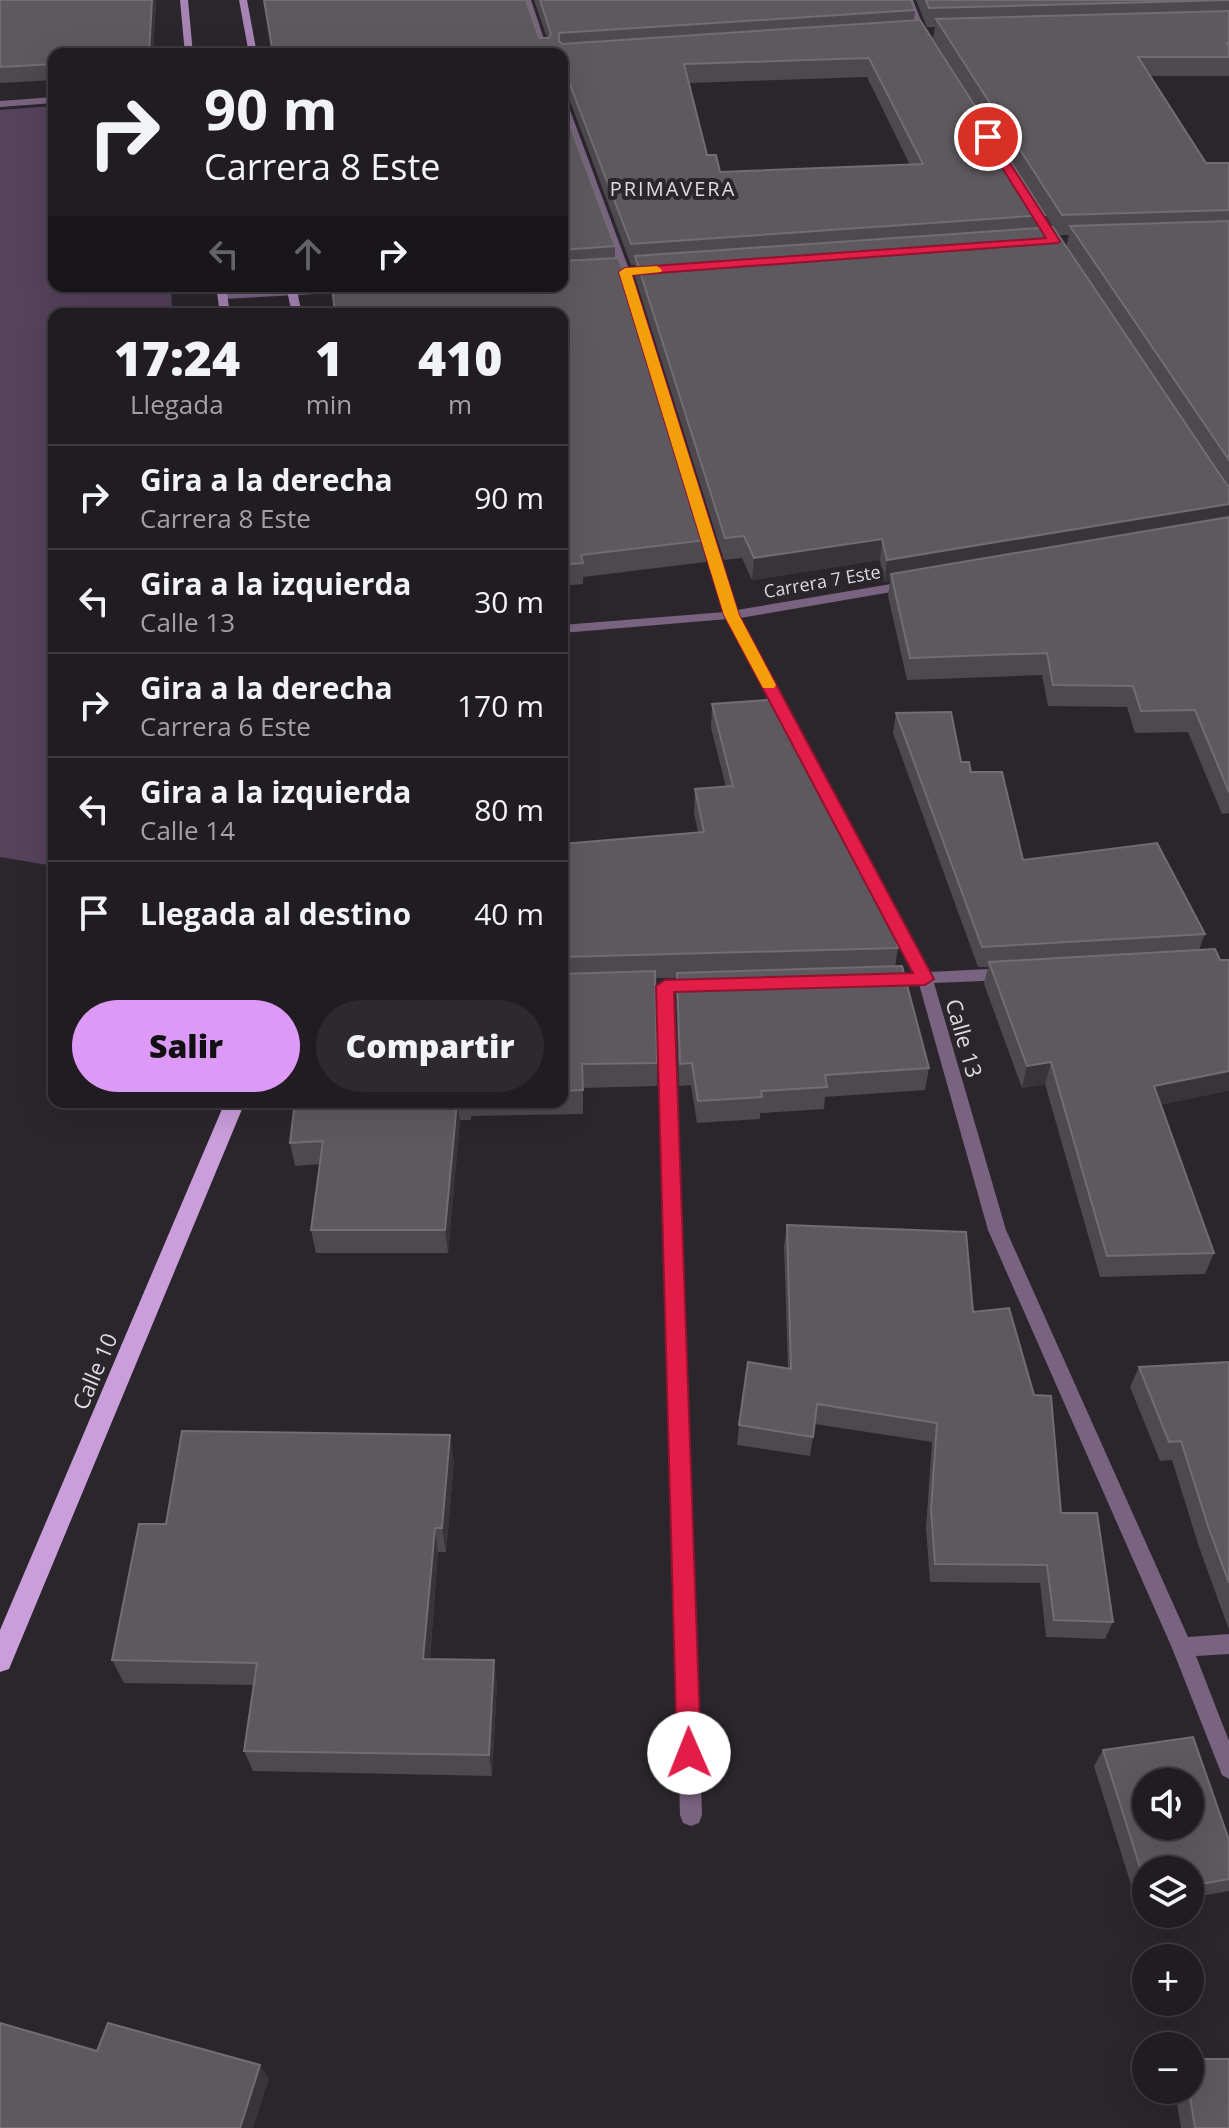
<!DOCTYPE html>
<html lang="es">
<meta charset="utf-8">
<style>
:root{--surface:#201c21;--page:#2d292e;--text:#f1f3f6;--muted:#a2a1a5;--line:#3d3a3f;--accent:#dc99f5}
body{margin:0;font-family:"Open Sans",sans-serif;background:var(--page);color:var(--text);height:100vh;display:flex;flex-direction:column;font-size:30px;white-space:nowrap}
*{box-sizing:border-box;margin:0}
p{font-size:26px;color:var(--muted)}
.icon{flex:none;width:44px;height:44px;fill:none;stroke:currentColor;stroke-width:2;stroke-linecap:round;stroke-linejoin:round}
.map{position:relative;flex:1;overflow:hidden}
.sheet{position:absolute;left:48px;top:308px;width:520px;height:800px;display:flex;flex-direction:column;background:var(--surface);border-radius:16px;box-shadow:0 8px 32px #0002,0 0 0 2px var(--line)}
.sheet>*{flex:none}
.banner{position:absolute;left:48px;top:48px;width:520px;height:244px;border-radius:16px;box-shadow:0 8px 32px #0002,0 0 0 2px var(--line);background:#201c21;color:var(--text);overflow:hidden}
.tools{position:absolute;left:1132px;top:1768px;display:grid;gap:16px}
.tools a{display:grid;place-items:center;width:72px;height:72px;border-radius:50%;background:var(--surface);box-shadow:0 8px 32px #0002,0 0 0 2px var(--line);font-size:40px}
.pin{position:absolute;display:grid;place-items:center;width:68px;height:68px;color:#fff;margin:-34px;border:4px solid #fff;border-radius:50%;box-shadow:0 2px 8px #0007}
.me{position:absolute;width:88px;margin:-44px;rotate:359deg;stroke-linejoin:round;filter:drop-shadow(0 0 6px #0008)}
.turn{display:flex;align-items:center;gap:28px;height:168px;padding:0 24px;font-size:36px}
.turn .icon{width:104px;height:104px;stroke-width:2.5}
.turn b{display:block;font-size:56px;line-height:68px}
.lanes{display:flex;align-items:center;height:76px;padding:0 24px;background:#0003;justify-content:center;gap:40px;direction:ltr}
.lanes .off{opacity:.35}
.eta{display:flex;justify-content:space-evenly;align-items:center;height:136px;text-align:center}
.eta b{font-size:48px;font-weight:800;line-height:56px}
.cta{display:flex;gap:16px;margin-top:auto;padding:16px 24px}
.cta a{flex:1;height:92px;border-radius:48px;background:var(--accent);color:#111;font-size:32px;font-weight:800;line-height:92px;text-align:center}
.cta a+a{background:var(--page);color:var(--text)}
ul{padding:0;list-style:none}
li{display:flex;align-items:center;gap:24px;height:104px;padding:0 24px;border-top:2px solid var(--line)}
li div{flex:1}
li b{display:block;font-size:30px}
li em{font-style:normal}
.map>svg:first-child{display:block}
.green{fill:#55425c}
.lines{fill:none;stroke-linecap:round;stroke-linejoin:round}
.minor{fill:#796381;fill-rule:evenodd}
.secondary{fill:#a684b4;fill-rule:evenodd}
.primary{fill:#ca9edb;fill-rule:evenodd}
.wall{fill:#4d494f;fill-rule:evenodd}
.shaded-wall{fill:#39343a}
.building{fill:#5d595e;stroke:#716d72;stroke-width:2;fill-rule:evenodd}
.route{fill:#e11d48;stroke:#92132f;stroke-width:2}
.slow{fill:#f59e0b}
.labels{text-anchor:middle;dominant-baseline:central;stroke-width:8;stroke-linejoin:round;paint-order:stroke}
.far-street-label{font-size:18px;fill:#dedbdf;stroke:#2b262c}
.far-neighbourhood-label{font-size:20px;letter-spacing:2px;fill:#dedbdf;stroke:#2b262c}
.street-label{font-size:22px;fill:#dedbdf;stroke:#2b262c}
</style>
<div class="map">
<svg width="1229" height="2128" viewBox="0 0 1229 2128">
<rect width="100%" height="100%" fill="#2b262c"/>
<path class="green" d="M54,106V286H171L172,314H54V866L0,857V110Z"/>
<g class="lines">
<path class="minor" d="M523,0H531L549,54H541Z
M905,0H913L929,41L922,39Z
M54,97V103L0,107V101Z
M562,99L567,102L630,272L737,610L909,581L915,585L909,589L740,618L794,719L792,722L787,723L780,719L728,619L562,633V625L725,612L620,272L562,114Z
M351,286L358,289L353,292L223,299L218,296L223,293Z
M878,886L883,887L929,972L1008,968L1016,974L1008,980L934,983L1006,1230L1188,1637L1229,1634V1654L1196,1656L1229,1741V1779L1222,1775L1172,1648L988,1230L919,984L883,986L875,980L883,974L914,973L871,891Z
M665,980L673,986L702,1815L699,1823L691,1826L683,1823L680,1815L657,986Z"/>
<path class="secondary" d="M180,0H188L193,54H185Z
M239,0H247L257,54H249Z
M216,286H226L230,314H220Z
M286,286H296L302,314H292Z"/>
<path class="primary" d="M225,1102H245L9,1669L0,1672V1630Z"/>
</g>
<path class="wall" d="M0,0H156L153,54H54V80L0,83Z
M264,0H526L539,38H547L534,0H911L915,10L914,21L1045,215L1043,228L1058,235L933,38L935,27H927L916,0H1229V76H1150L1206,163H1229V813L1222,814L1188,732L1135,733L1127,707L1048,706L1042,675L907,680L888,596L890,581L884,582L880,560L752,580L742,558L724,560L635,277V265H631L570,101L562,98V54H273ZM867,77L910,165L720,172L707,155L689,83ZM1059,235H1069L1066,247Z
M562,104L615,246V258L707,540L706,562L583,577V584L562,586Z
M712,704L898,948L895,967L929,1068L925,1090L825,1097L824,1109L760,1113V1119L697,1123L691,1085L679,1086L676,995L677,978H655L657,1063V1086L583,1088V1114L471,1116V1120H460L448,1253H316L311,1230L320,1164L295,1166L290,1143L295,1102H562V844L698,832L694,813L695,789L726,787L711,728Z
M896,713L961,762L971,772L1023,860L1205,934L1199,950L1161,1105L1214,1253L1205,1274L1100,1277L1045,1084L1022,1088L984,984L988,967H978L893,733Z
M787,1225L973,1312L1061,1513L1113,1622L1105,1639L1046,1637L1040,1583L930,1582L926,1528L932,1442L815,1424L810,1456L737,1445L739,1425L788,1368L784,1246Z
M1229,1362V1630L1199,1547L1172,1460L1160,1461L1130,1387L1139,1367Z
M454,1461L446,1552H438L430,1659L497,1682L492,1776L253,1771L244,1751L254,1685L124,1683L112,1660L166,1524Z
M1103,1750L1229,1840V1891L1190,1898V1870H1146V1906L1138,1907L1094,1766Z
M1175,2090H1190L1229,2128H1181Z"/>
<path class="shaded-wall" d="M152,0H156L153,54H149Z
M1229,504V524L891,574L890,581L884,582L887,560Z
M882,539L880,560L752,580L754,558Z
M1051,1062L1045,1084L1022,1088L1027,1066Z
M1229,1071V1091L1146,1108L1154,1086Z
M457,1102L460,1120L448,1253L445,1230Z
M450,1435L454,1461L446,1552L442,1528Z
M435,1528L438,1552L428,1681L423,1659Z
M494,1660L497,1682L492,1776L489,1755Z
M260,2065L269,2079L253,2128H240Z"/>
<path class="building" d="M0,0H152L149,54H54V64L0,67Z
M264,0H526L539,38H549L551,34L540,0H911L915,10L559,33V41L562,44L920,20L1045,215L631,244L569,82L562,79V54H273ZM869,58L923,164L720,172L716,155H707L684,64Z
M926,0H1229L929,8Z
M1229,11V43H1227L1229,47V57H1138L1206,163H1229V210L1062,215L936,19Z
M562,104L615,246L562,250Z
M1229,221V460L1070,226Z
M1053,227L1227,485L1229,486V504L887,560L882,539L754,558L744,536L725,538L635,256Z
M619,258L707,540L581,555L583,563L562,565V314H335L332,286H562V261Z
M1229,517V792L1195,710L1141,711L1133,686L1053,685L1047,653L910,658L891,574Z
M781,699L883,890L898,948L562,957V844L704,832L695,789L733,786L712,704Z
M951,712L961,762H969L971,772H1002L1023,860L1157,843L1205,934L982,947L896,713Z
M1215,949L1220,960H1229V1071L1154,1086L1214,1253L1107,1256L1051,1062L1027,1066L989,962Z
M902,966L929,1068L825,1075L827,1087L761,1091L762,1097L698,1101L692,1063L680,1064L677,973Z
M655,971L657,1063L582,1064L583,1090L562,1091V974Z
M295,1102H457L445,1230H311L323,1141L290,1143Z
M787,1225L966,1232L973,1312L1009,1308L1034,1395L1051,1396L1061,1513H1097L1113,1622L1054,1620L1047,1565L935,1564L931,1509L937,1423L817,1404L813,1437L739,1425L748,1362L791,1369Z
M1229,1362V1583L1209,1529L1181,1441L1169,1442L1139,1367Z
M182,1431L450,1435L442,1528H435L423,1659L494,1660L489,1755L244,1751L257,1663L112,1660L139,1524H166Z
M1193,1737L1229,1840V1879L1190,1886V1870H1146V1886L1103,1750ZM1146,1782H1190V1826H1146Z
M0,2023L97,2051L108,2023L260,2065L240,2128H0Z
M1190,2059H1229V2128H1195L1189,2090H1190Z"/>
<path class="route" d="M988,134L993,137L1060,241L1058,243L632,275L739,615L934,979L925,985L674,992L701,1753L698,1761L689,1765L681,1761L677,1753L656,986L665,980L913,973L724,615L619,272L625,268L1046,238L983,137Z"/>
<path class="slow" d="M657,266L662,270L661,272L632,275L739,615L776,685L774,688H763L724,615L619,272L625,268Z"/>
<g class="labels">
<g class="far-street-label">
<text transform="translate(822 581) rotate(-10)">Carrera 7 Este</text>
</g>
<g class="far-neighbourhood-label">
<text x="673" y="188">PRIMAVERA</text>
</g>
<g class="street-label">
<text transform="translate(965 1038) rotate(74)">Calle 13</text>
<text transform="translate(94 1371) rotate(-67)">Calle 10</text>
</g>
</g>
</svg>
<div class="tools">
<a><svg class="icon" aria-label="sound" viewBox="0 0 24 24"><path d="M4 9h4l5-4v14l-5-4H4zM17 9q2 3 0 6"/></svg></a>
<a><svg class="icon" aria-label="layers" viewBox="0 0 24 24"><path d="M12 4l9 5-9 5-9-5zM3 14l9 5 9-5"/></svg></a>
<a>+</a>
<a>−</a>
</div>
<div class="pin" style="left:988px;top:137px;background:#d93025"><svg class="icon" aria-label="arrive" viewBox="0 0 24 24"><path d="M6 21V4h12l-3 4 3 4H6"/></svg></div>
<svg class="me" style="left:689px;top:1753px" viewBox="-20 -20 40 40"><circle r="19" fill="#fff"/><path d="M0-13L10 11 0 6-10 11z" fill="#e11d48"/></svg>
<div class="banner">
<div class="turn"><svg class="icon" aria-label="right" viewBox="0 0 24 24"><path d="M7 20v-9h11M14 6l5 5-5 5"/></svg><div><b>90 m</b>Carrera 8 Este</div></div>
<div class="lanes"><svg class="icon off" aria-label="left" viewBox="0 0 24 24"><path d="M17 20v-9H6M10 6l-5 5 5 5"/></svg><svg class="icon off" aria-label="ahead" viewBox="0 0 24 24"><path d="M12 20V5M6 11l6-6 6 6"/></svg><svg class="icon" aria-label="right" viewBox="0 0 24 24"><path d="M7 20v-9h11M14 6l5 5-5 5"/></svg></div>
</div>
<section class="sheet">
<div class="eta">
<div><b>17:24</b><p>Llegada</p></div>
<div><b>1</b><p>min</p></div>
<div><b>410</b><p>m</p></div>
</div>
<ul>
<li><svg class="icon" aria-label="right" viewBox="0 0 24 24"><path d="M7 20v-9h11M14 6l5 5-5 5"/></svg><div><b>Gira a la derecha</b><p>Carrera 8 Este</p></div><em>90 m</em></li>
<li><svg class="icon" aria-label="left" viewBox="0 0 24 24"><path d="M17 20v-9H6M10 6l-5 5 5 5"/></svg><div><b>Gira a la izquierda</b><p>Calle 13</p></div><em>30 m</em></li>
<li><svg class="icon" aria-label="right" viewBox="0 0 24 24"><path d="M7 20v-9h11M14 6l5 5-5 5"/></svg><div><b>Gira a la derecha</b><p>Carrera 6 Este</p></div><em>170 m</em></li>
<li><svg class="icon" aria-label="left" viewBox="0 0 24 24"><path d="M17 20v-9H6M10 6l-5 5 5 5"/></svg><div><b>Gira a la izquierda</b><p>Calle 14</p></div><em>80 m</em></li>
<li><svg class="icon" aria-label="arrive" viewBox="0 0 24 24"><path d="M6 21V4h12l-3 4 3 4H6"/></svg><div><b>Llegada al destino</b></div><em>40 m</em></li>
</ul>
<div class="cta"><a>Salir</a><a>Compartir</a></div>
</section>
</div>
